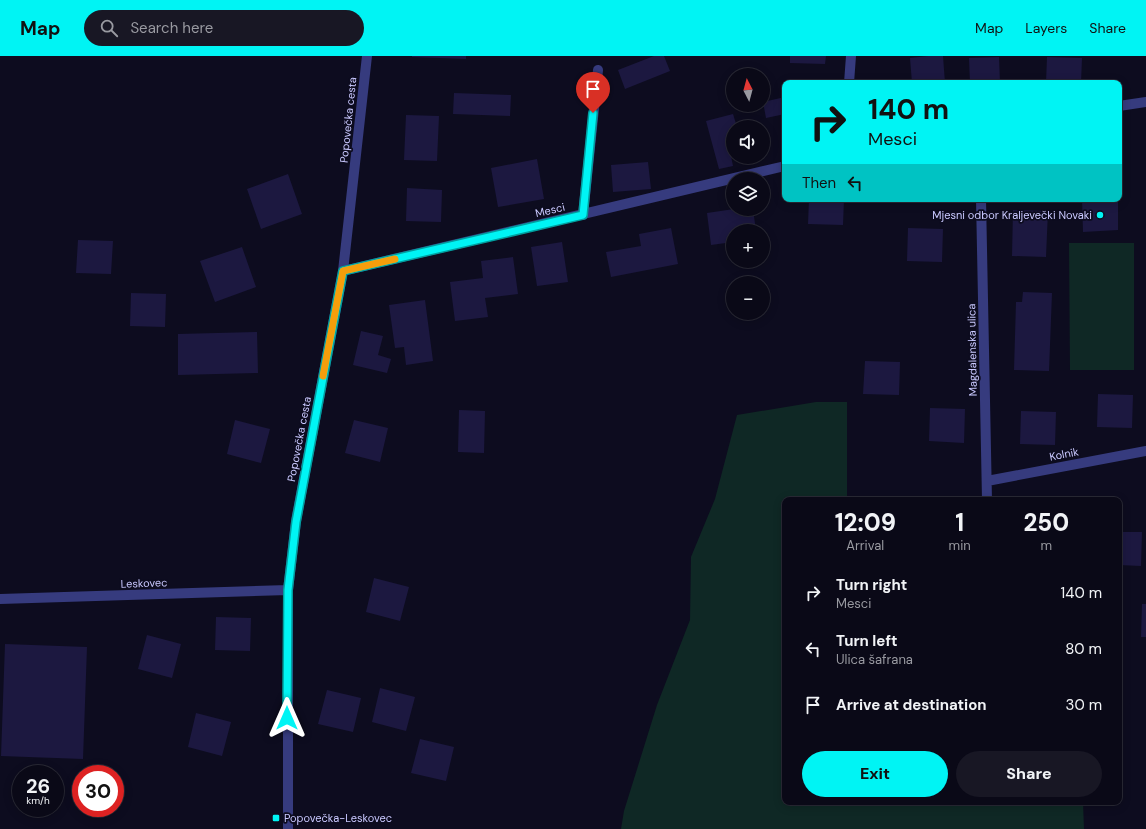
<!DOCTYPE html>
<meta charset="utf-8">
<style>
:root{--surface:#0a0917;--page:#181724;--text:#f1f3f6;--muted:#999aa1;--line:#2a2a36;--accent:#00f4f4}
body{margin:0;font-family:"DM Sans",sans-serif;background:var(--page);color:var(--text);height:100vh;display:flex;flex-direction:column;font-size:15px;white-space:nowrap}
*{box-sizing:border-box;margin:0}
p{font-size:13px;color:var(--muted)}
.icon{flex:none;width:22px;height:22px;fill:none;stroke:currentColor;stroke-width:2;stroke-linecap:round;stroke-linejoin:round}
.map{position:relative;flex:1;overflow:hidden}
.panel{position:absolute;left:782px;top:441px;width:340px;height:308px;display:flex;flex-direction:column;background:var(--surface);border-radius:8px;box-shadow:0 2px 10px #0003,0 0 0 1px var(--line)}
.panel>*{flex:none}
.top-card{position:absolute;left:782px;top:24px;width:340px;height:122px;border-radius:8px;box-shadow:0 2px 10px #0003,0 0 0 1px var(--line);background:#00f4f4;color:#111;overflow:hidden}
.needle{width:26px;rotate:354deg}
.controls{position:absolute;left:726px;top:12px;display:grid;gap:8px}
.controls a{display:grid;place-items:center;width:44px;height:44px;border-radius:50%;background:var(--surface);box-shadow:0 2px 10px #0003,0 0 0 1px var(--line);font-size:20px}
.speed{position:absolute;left:12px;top:709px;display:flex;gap:8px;font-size:20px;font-weight:700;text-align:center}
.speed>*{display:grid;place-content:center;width:52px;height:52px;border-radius:50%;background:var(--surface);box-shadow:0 2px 10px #0003,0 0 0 1px var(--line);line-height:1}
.speed small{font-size:10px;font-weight:400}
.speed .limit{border:6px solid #d22;background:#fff;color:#111}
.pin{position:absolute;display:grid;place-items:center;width:34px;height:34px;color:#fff;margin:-41px -17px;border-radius:50% 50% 50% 0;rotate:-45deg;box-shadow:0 0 4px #0007}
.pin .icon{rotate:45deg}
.me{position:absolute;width:44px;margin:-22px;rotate:0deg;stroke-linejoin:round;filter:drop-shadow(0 0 3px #0008)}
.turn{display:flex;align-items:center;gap:14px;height:84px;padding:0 20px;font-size:18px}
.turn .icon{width:52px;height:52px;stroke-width:2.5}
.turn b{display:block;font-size:28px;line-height:34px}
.then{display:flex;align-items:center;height:38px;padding:0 20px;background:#0003;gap:8px;font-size:15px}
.eta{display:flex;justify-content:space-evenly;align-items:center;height:68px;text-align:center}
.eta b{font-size:24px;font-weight:800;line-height:28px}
.cta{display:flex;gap:8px;margin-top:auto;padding:8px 20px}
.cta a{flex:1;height:46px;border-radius:24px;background:var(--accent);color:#111;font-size:16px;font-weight:800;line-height:46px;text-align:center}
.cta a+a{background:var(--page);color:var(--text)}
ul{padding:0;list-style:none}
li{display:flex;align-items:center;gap:12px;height:56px;padding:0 20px}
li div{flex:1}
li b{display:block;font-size:15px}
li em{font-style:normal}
header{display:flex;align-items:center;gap:24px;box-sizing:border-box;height:56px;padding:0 20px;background:var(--accent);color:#111}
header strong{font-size:19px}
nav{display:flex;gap:22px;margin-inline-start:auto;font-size:14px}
.search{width:280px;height:36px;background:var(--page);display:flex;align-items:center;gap:10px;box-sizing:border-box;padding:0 14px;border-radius:22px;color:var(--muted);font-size:15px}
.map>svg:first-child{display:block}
.green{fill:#0f2825}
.building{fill:#1c1840}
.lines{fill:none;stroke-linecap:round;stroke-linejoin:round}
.minor{stroke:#363b7e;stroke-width:10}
.route-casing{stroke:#009f9f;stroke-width:10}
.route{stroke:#00f4f4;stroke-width:7}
.slow{stroke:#f59e0b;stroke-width:7}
.poi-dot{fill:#00f4f4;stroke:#0d0c1f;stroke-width:1.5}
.labels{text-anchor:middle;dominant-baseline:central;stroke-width:3.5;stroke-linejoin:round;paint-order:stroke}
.street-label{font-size:11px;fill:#cac9ff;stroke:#0d0c1f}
.poi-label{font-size:11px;fill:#cac9ff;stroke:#0d0c1f;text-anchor:end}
</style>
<header>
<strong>Map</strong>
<div class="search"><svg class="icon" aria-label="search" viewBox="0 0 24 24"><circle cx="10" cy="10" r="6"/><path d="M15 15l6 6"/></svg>Search here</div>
<nav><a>Map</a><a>Layers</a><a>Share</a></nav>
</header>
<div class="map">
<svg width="1146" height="773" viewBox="0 0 1146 773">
<rect width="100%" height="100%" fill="#0d0c1f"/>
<path class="green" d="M1069,187H1134V314H1070Z
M816,346H847V444H785V746H1083L1084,773H621L624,755L657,649L690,564L691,501L715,443L737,359Z"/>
<path class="building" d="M412,0H466V3L412,1Z
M654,0H664L670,15L625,33L618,14Z
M790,0H826L825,8L790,7Z
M928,0H943L945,27H912L910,2Z
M999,1L1000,27H970L969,2Z
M1047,1L1082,2L1081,27H1046Z
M454,37L511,39L510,60L453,58Z
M785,41V58L766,62L763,46Z
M733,58L737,71H733V100H731L733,110L719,113L706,65Z
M406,59L439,60L437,105L404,104Z
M537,103L544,143L498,151L491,112Z
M648,106L651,133L613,136L611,109Z
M288,118L302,158L261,173L247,133Z
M407,132L442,134L441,166L406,165Z
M809,143H844L843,169L808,168Z
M1082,143H1118V174L1083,176Z
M734,153H753L756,175H733V186L711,189L707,157Z
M1013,154L1048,155L1046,201L1012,200Z
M671,172L678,208L611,221L606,196L641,190L639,178Z
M908,172L943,173L942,206L907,205Z
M78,184L113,185L111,218L76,217Z
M562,186L568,226L537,230L531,191Z
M242,191L256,231L215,246L200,205Z
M513,201L518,238L485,242L488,261L455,265L450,226L483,222L481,205Z
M1023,236L1052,237L1049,315L1014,314L1016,246H1022Z
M131,237L166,238L165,271L130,270Z
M425,244L433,305L406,309L404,291L395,292L389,249Z
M361,275L383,280L378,299L391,303L387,317L353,309Z
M257,276L258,317L178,319V278Z
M865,305L900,306L899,339L863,338Z
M1098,338L1133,339L1132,372L1097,371Z
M930,352L965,353L964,387L929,385Z
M459,354L485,355L484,397L458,396Z
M1021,355L1056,356L1055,389L1020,388Z
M235,364L270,373L261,407L227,398Z
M354,364L388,372L380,406L345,397Z
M1119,476H1142L1141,510L1119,509Z
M374,522L409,531L400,565L366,556Z
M1142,548H1146V581H1141Z
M216,561L251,562L250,595L215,594Z
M147,579L181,588L172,622L138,613Z
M5,588L87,591L83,703L1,700Z
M380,632L415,641L406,675L372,666Z
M327,634L361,642L353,676L318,668Z
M196,657L231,666L222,700L188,691Z
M420,683L454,691L446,725L411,717Z"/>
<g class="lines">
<path class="minor" d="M849,27L851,0
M1119,50L1146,46
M981,143L987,444
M583,159L598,14
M343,215L785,110
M987,425L1146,395
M0,543L288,534
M288,773V534L296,465L343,215L367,0"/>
</g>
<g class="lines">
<g class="route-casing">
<path id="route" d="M287,662L288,534L296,466L343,215L583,159L593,57"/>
</g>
<use href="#route" class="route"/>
<path class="slow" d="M323,320L343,215L395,203"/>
</g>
<g class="poi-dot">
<circle cx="1100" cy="159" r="4"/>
<rect x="272" y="758" width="8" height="8" rx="2"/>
</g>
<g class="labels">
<g class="street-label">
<text transform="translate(348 64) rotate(-84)">Popovečka cesta</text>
<text transform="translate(550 154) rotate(-13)">Mesci</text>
<text transform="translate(972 294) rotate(-91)">Magdalenska ulica</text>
<text transform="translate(299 383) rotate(-79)">Popovečka cesta</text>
<text transform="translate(1064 398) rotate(-11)">Kolnik</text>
<text transform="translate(144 527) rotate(-2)">Leskovec</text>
</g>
<g class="poi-label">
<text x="1092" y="159">Mjesni odbor Kraljevečki Novaki</text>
<text x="284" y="762" text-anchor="start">Popovečka-Leskovec</text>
</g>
</g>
</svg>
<div class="controls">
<a><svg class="needle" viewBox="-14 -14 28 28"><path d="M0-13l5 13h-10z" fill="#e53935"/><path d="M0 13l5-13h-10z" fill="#999aa1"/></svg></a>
<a><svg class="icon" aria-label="sound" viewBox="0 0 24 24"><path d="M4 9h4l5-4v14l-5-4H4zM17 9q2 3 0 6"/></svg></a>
<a><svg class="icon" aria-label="layers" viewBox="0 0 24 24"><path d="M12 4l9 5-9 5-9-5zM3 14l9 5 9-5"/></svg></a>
<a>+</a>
<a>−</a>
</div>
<div class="speed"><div>26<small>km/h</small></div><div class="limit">30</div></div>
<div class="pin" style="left:593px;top:57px;background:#d93025"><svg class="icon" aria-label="arrive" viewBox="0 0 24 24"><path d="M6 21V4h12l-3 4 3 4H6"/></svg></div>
<svg class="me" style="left:287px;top:662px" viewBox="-20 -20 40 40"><path d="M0-17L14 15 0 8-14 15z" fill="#00f4f4" stroke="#fff" stroke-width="4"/></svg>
<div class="top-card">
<div class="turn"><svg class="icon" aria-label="right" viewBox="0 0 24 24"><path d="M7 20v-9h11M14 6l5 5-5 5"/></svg><div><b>140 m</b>Mesci</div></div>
<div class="then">Then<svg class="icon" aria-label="left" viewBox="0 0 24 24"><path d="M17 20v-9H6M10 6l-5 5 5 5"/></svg></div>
</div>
<section class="panel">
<div class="eta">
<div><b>12:09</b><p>Arrival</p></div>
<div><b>1</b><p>min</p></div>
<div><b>250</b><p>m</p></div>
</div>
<ul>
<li><svg class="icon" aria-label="right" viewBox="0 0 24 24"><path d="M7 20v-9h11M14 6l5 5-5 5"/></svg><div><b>Turn right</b><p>Mesci</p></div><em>140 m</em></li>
<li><svg class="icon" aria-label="left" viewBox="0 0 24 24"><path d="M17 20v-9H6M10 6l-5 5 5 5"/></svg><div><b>Turn left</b><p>Ulica šafrana</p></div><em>80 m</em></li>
<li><svg class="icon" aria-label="arrive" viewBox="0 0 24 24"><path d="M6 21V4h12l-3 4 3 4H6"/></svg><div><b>Arrive at destination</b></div><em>30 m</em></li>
</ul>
<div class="cta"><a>Exit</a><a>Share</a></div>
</section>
</div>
